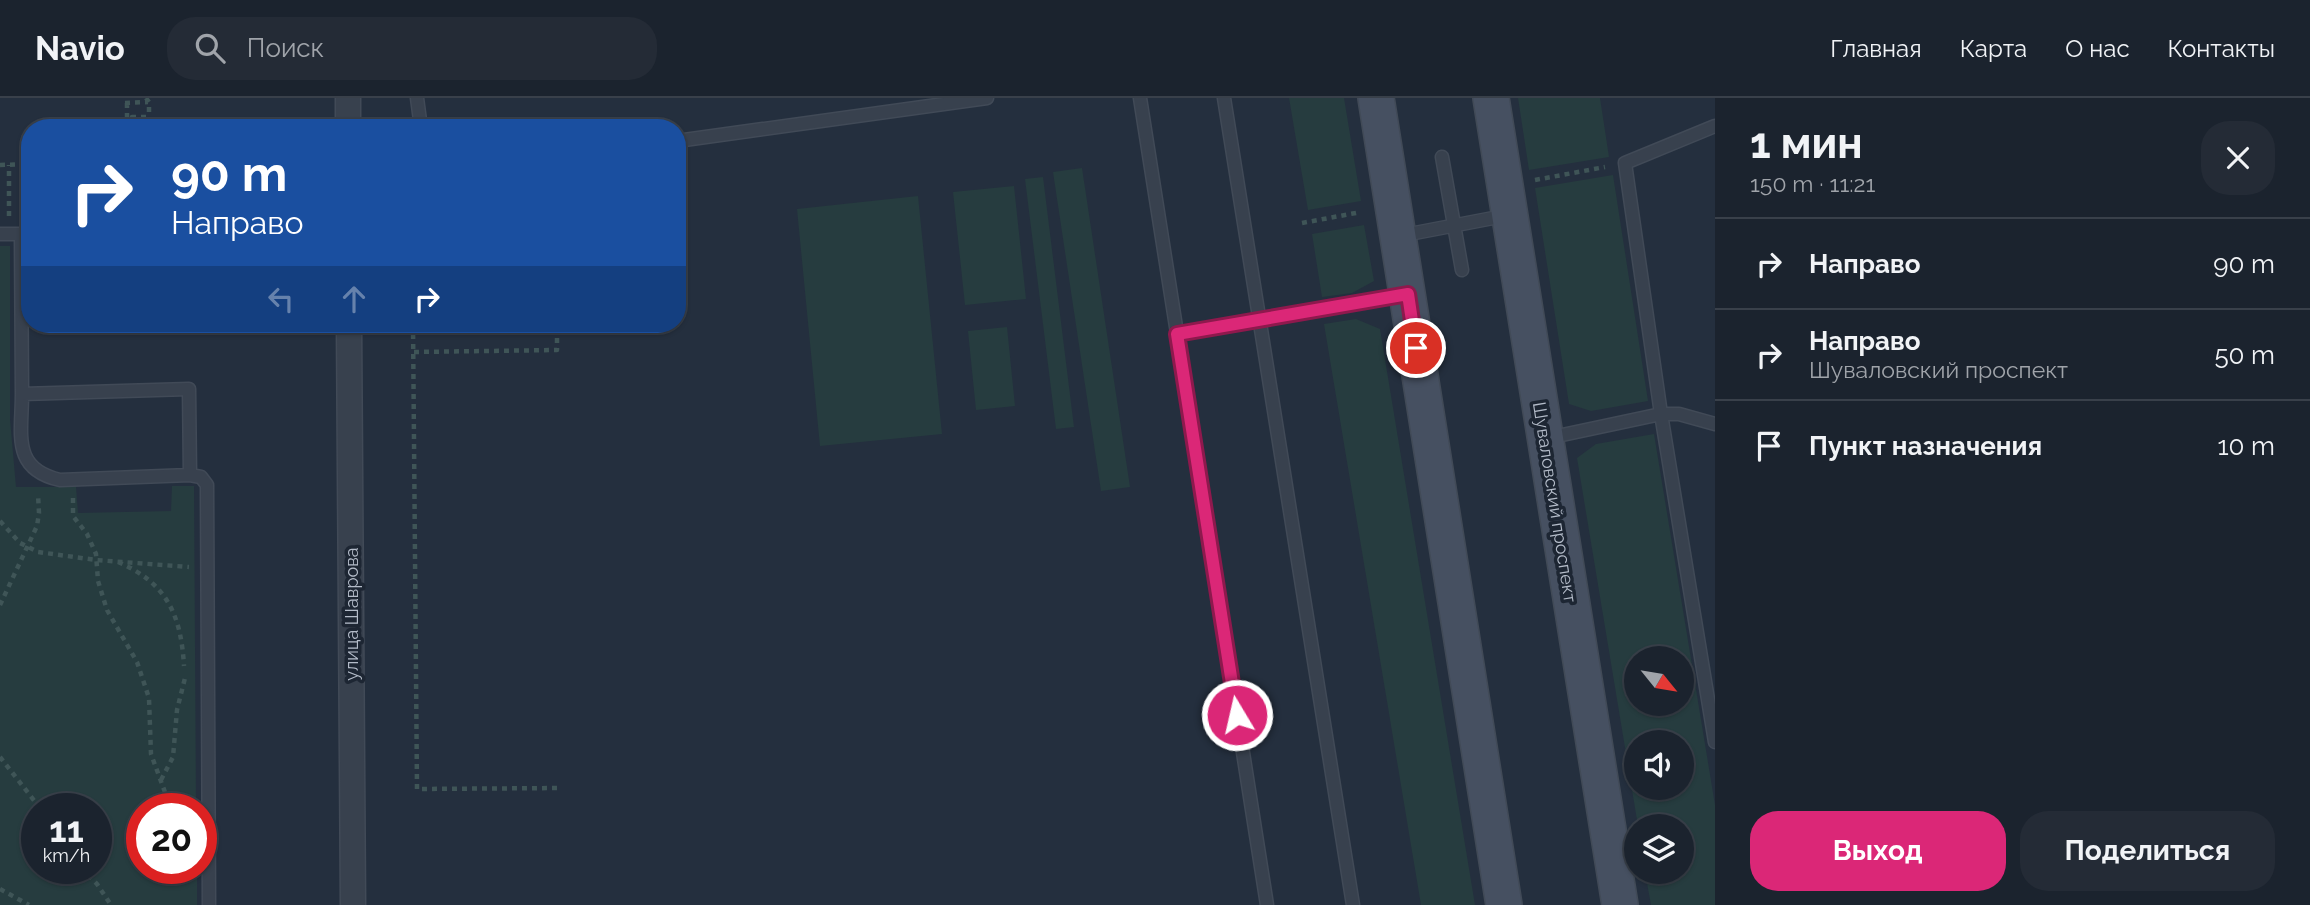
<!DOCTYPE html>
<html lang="ru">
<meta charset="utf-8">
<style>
:root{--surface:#1b232e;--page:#242b36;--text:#f1f3f6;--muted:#a0a4aa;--line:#39404a;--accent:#db2777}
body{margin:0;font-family:Raleway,sans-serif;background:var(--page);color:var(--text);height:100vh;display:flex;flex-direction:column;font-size:26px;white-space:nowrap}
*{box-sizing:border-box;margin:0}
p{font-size:23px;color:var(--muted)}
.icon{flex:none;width:38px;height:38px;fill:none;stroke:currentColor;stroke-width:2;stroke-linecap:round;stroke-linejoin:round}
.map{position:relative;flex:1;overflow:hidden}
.drawer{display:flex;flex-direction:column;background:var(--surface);width:595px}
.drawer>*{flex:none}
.banner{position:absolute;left:21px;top:21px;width:665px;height:214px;border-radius:28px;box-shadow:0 2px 5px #0004,0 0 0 2px var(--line);background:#1a4fa0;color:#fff;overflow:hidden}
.needle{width:46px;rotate:120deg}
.tools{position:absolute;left:1624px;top:548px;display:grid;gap:14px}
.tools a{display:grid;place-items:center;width:70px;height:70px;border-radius:50%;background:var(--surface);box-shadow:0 2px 5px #0004,0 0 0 2px var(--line);font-size:35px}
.speed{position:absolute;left:21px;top:695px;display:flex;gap:14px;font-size:35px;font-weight:700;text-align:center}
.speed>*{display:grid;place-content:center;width:91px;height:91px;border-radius:50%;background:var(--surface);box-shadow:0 2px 5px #0004,0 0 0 2px var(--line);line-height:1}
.speed small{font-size:18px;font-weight:400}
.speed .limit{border:10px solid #d22;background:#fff;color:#111}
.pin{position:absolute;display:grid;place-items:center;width:60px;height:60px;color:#fff;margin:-30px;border:4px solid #fff;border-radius:50%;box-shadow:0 2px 7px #0007}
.me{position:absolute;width:77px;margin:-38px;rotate:351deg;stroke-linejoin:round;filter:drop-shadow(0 0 5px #0008)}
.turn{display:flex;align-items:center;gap:24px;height:147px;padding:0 35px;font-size:32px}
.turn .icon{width:91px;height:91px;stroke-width:2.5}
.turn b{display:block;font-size:49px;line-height:60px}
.lanes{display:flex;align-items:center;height:66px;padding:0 35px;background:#0003;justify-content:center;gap:35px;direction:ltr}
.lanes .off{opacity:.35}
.round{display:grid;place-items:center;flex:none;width:74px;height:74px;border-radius:28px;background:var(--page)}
.headline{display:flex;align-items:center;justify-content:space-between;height:119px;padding:0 35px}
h1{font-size:42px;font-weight:700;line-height:52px}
.primary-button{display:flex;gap:14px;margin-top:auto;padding:14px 35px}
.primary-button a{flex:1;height:80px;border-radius:28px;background:var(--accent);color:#fff;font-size:28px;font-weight:700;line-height:80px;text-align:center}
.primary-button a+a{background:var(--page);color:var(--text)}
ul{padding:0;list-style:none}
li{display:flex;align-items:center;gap:21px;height:91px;padding:0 35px;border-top:2px solid var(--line)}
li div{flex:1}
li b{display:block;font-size:26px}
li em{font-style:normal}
header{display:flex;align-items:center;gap:42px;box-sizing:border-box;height:98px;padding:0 35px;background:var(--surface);border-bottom:2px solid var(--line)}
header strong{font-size:33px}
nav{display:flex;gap:38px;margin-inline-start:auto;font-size:24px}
.search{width:490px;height:63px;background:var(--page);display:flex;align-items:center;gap:18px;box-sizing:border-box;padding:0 24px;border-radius:28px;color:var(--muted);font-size:26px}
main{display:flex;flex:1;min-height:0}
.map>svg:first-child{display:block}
.green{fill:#263c3f;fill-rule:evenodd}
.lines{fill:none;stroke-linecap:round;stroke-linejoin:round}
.lane-casing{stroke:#414a57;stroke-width:15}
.street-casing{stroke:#414a57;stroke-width:27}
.secondary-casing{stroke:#414a57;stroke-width:38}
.path{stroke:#3f5557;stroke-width:4.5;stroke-dasharray:5 5;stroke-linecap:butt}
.lane{stroke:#38414e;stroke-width:12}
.street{stroke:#38414e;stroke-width:24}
.secondary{stroke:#465061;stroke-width:35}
.route-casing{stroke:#8e194d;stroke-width:18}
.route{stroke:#db2777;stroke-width:12}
.labels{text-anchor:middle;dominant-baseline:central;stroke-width:7;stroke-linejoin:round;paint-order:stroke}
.street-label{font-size:18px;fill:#b4bcc9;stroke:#1d2633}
</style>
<header>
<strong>Navio</strong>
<div class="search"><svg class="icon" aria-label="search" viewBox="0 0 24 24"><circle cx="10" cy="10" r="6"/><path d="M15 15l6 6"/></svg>Поиск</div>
<nav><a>Главная</a><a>Карта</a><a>О нас</a><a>Контакты</a></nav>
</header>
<main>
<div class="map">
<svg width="1715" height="807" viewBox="0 0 1715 807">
<rect width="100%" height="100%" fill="#242f3e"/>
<path class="green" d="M1289,0H1344L1361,103L1308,112Z
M1518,0H1600L1609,59L1529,72Z
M1082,70L1130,389L1101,393L1053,74Z
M1613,77L1648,303L1591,313L1569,306L1535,90Z
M1043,79L1074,329L1056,331L1025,81Z
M1014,88L1026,201L965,207L953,94Z
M918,98L942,336L820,348L797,111Z
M1364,127L1374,183L1352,195L1322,199L1312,136Z
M0,148H10V321L16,389H76L78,415L171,413L172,388H194L196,710H142V770H197V807H0ZM37,710H96V770H37Z
M1356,221L1380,231L1475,807H1421L1324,226Z
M1007,229L1015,308L976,312L968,233Z
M1654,336L1715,707V807H1651L1645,774H1682V728H1638L1577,360L1596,346ZM1636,560H1682V606H1636ZM1636,644H1682V690H1636Z"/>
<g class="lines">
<g class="lane-casing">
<path id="lane" d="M417,0L421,30
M1140,0L1267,807
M1224,0L1353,807
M1715,28L1625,65L1661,316L1715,644
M677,43L987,0
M1442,59L1462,172
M0,136H30
M21,136L22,296L189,291L190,377L60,382C11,371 22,336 22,296
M1399,138L1509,117
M1177,236L1404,197
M1548,340L1661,316H1679L1715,326
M190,377L201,379L207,387L209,807"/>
</g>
<g class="street-casing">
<path id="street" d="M348,0V30
M349,226L353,807"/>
</g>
<g class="secondary-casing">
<path id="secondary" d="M1376,0L1504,807
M1491,0L1620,807"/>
</g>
<path class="path" d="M146,0L149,4V30
M125,5L148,4
M127,5V30
M132,30V19H149
M0,67L30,66
M1535,82L1605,69
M9,118V67
M1302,125L1361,114
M413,226L417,691L562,690
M414,254L557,252V226
M73,400V418L87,436L96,456L98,483L107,512L137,564L149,600L151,656L166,697L168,710
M0,423L20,445L38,454L96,462L189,469
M118,464C167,485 181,517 184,568
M0,507L37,428L39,415L38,396
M0,659L40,710
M161,682L173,659L177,612L185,580
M81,770L97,786L111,807
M0,791L29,807"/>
<use href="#lane" class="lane"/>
<use href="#street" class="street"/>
<use href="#secondary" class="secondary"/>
</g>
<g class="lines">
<g class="route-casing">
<path id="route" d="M1237,617L1177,236L1408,196L1416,250"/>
</g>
<use href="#route" class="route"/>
</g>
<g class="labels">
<g class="street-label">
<text transform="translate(1555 404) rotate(81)">Шуваловский проспект</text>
<text transform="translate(351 516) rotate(-90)">улица Шаврова</text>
</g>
</g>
</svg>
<div class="tools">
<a><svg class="needle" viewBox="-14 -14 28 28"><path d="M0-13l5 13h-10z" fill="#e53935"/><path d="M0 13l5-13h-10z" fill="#a0a4aa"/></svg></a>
<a><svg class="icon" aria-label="sound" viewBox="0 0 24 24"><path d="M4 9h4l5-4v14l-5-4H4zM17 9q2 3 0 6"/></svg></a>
<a><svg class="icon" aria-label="layers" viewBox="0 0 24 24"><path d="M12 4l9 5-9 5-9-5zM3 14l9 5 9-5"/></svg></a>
</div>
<div class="speed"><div>11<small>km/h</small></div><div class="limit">20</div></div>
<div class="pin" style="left:1416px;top:250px;background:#d93025"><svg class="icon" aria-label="arrive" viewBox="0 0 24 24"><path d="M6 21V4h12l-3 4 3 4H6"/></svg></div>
<svg class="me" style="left:1237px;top:617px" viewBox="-20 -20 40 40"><circle r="17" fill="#db2777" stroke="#fff" stroke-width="3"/><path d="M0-11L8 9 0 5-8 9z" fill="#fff"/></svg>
<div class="banner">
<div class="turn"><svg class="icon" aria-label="right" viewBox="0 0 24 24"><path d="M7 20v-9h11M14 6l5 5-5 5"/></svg><div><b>90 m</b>Направо</div></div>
<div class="lanes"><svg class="icon off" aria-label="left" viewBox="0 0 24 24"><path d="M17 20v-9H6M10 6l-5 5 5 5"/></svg><svg class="icon off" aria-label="ahead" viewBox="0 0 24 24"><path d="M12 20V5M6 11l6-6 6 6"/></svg><svg class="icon" aria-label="right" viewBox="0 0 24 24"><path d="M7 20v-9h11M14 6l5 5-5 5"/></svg></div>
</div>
</div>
<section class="drawer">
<div class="headline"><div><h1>1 мин</h1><p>150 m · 11:21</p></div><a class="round"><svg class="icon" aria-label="close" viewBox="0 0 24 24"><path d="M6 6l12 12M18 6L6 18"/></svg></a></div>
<ul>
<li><svg class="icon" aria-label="right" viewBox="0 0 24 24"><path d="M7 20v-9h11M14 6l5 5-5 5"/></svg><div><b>Направо</b></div><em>90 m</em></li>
<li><svg class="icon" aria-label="right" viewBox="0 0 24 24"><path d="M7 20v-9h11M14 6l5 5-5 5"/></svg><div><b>Направо</b><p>Шуваловский проспект</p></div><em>50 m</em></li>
<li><svg class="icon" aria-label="arrive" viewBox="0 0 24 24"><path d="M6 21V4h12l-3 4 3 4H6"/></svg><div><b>Пункт назначения</b></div><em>10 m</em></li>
</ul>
<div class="primary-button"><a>Выход</a><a>Поделиться</a></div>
</section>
</main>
